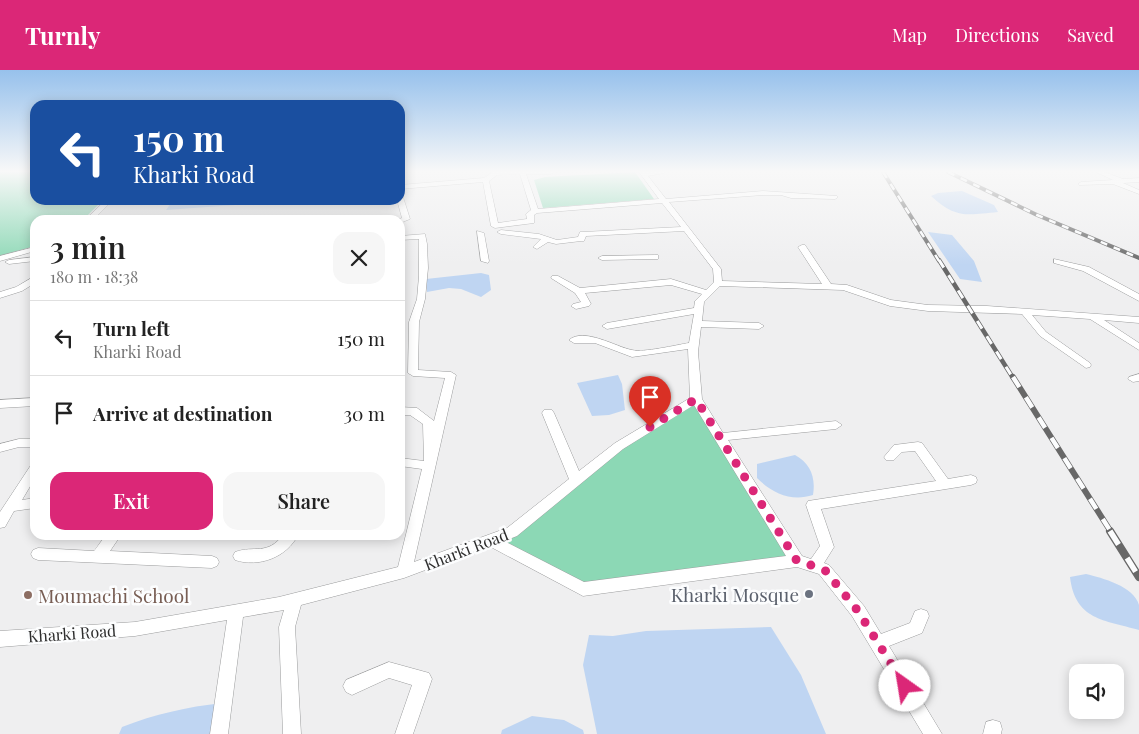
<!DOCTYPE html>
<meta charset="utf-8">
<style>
:root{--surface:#fff;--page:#f6f6f6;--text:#222;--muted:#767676;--line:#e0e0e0;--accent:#db2777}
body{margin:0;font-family:"Playfair Display",serif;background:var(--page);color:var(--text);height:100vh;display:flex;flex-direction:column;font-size:19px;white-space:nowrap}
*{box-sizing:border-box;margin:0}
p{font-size:16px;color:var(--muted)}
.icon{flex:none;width:28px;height:28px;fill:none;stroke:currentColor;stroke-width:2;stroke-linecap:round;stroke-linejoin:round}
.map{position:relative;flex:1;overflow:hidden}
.sheet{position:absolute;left:30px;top:145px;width:375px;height:325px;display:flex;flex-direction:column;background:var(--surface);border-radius:15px;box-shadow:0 2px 12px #0003}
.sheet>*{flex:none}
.top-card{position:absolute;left:30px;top:30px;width:375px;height:105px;border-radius:15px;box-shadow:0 2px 12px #0003;background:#1a4fa0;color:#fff;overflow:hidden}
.controls{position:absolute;left:1069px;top:594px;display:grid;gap:10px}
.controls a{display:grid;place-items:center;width:55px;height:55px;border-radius:10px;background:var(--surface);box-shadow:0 2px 12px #0003;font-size:25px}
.pin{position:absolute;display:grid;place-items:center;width:42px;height:42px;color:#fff;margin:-51px -21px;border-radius:50% 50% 50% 0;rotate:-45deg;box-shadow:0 0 5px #0007}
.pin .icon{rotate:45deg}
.me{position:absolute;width:55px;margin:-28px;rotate:328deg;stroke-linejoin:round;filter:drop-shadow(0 0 4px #0008)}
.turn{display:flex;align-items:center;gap:18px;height:105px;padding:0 20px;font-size:22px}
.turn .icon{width:65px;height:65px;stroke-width:2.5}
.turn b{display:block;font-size:35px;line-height:42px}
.round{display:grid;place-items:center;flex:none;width:52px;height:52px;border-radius:15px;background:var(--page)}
.head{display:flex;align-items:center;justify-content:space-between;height:85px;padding:0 20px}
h1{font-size:30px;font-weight:600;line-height:38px}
.action{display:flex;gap:10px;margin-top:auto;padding:10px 20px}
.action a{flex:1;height:58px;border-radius:15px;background:var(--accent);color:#fff;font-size:20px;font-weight:600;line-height:58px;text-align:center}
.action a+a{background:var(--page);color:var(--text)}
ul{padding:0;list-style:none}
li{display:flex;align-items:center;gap:15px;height:75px;padding:0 20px;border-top:1px solid var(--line)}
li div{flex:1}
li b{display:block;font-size:19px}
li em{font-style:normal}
header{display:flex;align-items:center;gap:30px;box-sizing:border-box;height:70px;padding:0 25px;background:var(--accent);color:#fff}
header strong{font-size:24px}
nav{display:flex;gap:28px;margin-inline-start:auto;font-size:18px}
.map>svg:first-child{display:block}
.green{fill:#8cd8b5}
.water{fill:#bfd5f2}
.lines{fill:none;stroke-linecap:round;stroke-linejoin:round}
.street-casing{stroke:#9b9c9d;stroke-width:1}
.street{fill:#fff;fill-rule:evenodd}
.rail-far3-casing{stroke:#686868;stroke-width:4}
.rail-far2-casing{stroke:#686868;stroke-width:4.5}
.rail-far1-casing{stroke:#686868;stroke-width:6}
.rail-casing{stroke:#686868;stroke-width:8}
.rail-far3{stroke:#fcfdfe;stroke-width:2.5;stroke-dasharray:7;stroke-linecap:butt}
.rail-far2{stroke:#fcfdfe;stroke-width:3;stroke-dasharray:9;stroke-linecap:butt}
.rail-far1{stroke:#fcfdfe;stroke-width:4.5;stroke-dasharray:12;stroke-linecap:butt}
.rail{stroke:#fcfdfe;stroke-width:5.5;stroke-dasharray:16;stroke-linecap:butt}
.route{stroke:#db2777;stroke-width:9;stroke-dasharray:0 16.2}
.worship-dot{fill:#6b7280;stroke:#fcfdfe;stroke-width:2}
.education-dot{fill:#8d6e63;stroke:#fcfdfe;stroke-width:2}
.labels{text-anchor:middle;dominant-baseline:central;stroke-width:5;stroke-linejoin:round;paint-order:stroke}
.street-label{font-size:16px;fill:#2d2d2d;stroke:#fcfdfe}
.near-worship-label{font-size:19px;fill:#5b616d;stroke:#fcfdfe;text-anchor:end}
.near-education-label{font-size:19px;fill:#785e54;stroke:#fcfdfe;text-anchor:start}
</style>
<header>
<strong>Turnly</strong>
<nav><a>Map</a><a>Directions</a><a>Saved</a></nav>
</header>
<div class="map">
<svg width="1139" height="664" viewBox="0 0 1139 664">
<rect width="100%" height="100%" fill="#efeff0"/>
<path class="green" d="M0,102H35V130H103L83,150H35V176L0,186Z
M635,102L654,129L543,138L534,110L545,107Z
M695,331L794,489L583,516L493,471L620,377Z"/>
<path class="water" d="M962,121L994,135L998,142C967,145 956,149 931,126L938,123Z
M173,130H303L166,140Z
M928,162L952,165L974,191L982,212L960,209Z
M481,203L489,205L491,220L481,227L461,219L449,218L427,222L426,209Z
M618,305L622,314L625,340L609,345L592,346L577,313Z
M795,385C810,393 816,407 813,425C791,432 772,423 757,408V394Z
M1086,504C1102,508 1134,516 1139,535C1139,543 1139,552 1139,560C1104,550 1075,550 1070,507Z
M771,557L801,605L826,664H597L583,595L589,565L613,566L646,561Z
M222,633L217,664H119L122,657C155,644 187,637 222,633Z
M532,646L564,650L583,660L584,664H501L502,660Z"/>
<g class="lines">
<g class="street-casing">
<path id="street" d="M493,102H554L551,104H526L538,139L659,129L639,102H665L664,103L648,106L666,129L763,121L837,126V128L835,129L791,128L781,125H763L669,132L721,199L722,211L822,214L798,177L802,175H805L831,214L847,215L891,230L928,235L987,236L1139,247V253L1104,250L1139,273V280L1090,249L1032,245L1046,262L1090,293L1091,295L1090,297L1086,298L1040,266L1022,244L928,241L890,236L843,220L720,216L704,232L702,251L759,253L764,256L759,259L701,257L698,282L702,329L723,363L836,351L842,355L836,359L728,370L802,486L811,489L820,476L806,435L808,431L936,411L915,381L902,382L894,390H886L884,387L894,375L918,372L922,373L948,409L971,405L976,407L977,410L976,413L971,415L821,439L834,477L824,493L829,495L864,536L881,564L910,553L915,541L921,539L927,541L929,546L922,563L889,576L942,664H923L852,546L819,504L797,497L583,526L489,476L404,508L301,535L295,557L301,664H283L279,557L284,540L243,547L228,664H210L227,550L135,566L0,577V561L135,552L279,527L398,497L422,399L400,396V388L424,391L423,354L410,345H400V337L417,338L434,351L445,308L413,306L408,303L409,252L417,229L419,206V169L400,170V166L425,164L427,174L428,198L425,229L419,252L418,300L451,302L456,305L414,492L507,458L569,409L542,343L544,340H552L554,343L579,401L615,373L690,328L688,279L632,287L595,273H574L569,270C584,257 616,277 632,280C643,283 676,275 689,273L694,244L607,259L602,256L607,253L694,238L695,231L702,224L671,215L585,223L591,234L589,236L576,239L571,236L573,234L581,232L575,223L551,208L552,206H558L580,218L671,209L706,220L714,212L713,199L684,161L586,166L584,171H581L556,174L548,172L537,179L533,177L541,169L501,164L497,162L501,160L539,164L557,170L578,167L580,162H583L681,157L662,133L537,143L534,145V153L495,158L491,156L483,112L400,119V115L484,108ZM520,104L531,140L526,144L527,149L498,153L489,111L497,105ZM694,335L786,486L584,512L504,471L517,466L623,379Z
M1096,102H1104L1123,109L1139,108V112L1123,113L1139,120V124L1113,114L1079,115L1078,114L1081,112L1113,110Z
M400,125L403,127L410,149L400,153V150H397L402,148L397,130H400Z
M106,130H113L93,150H85Z
M477,161L484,163L489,191L488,193L481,191Z
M35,177V181L0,191V186Z
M655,185H658V189L602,190L598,188L602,186Z
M35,187V191L9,194L5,192L9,190Z
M1054,189L1089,197L1139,224V231L1083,201L1054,193Z
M35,206V213L22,221L0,228V222L16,217Z
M1139,304V311L1133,312L1128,309L1129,307Z
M35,328V336L0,338V330Z
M19,369H35V377H19L0,382V374Z
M35,393V408L22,430L35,428V438L14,441L5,457L0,458V442L31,395Z
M106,465H121L110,481L212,486L217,488L219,492L217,496L212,498L38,490L33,488L31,484L33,480L38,478L94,481Z
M283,465H298C287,487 259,498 235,490L233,486L235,482C255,475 267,486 283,465Z
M389,592L429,603L432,609L413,664H395L412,615L389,608L352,625L346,622L343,616L346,610Z
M993,650L1000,652L1002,659L1001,664H983L986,652Z"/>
</g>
<use href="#street" class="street"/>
<g class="rail-far3-casing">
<path id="rail-far3" d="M883,102L939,191
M948,102L1037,145L1139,188"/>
</g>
<g class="rail-far2-casing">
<path id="rail-far2" d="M939,190L1013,308"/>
</g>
<g class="rail-far1-casing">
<path id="rail-far1" d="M1013,307L1111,462"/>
</g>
<g class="rail-casing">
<path id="rail" d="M1110,461L1139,507"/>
</g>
<use href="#rail-far3" class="rail-far3"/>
<use href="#rail-far2" class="rail-far2"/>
<use href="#rail-far1" class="rail-far1"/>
<use href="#rail" class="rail"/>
</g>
<linearGradient id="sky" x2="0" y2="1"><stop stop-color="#97c1ec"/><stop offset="0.52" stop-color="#f8f8f8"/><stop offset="1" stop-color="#f8f8f8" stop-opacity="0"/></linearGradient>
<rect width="1139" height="195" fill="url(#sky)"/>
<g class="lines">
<path class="route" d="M650,357L696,329L797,491L824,499L858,541L905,616"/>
</g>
<circle class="worship-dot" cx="809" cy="524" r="5"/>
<circle class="education-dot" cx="28" cy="525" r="5"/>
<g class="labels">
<g class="street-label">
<text transform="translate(466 479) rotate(-21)">Kharki Road</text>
<text transform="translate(72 563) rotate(-4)">Kharki Road</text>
</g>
<g class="near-worship-label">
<text x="799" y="524">Kharki Mosque</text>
</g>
<g class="near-education-label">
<text x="38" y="525">Moumachi School</text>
</g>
</g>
</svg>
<div class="controls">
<a><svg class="icon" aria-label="sound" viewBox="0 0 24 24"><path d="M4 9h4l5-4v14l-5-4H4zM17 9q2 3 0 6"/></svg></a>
</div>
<div class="pin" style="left:650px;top:357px;background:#d93025"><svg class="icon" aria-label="arrive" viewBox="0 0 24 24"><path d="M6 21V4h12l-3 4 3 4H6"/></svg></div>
<svg class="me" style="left:905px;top:616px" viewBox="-20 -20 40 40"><circle r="19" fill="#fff"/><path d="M0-13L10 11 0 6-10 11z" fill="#db2777"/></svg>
<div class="top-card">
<div class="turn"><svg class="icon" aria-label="left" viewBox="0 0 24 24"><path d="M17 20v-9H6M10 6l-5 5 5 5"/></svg><div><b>150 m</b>Kharki Road</div></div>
</div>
<section class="sheet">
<div class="head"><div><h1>3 min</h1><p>180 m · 18:38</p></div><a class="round"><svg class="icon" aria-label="close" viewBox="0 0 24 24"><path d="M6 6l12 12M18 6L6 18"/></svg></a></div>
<ul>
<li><svg class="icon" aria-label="left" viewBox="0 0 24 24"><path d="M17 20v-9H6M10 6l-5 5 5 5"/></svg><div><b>Turn left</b><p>Kharki Road</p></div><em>150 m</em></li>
<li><svg class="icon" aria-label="arrive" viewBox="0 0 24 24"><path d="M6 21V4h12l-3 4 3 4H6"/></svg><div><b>Arrive at destination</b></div><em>30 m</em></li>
</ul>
<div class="action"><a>Exit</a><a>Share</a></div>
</section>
</div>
